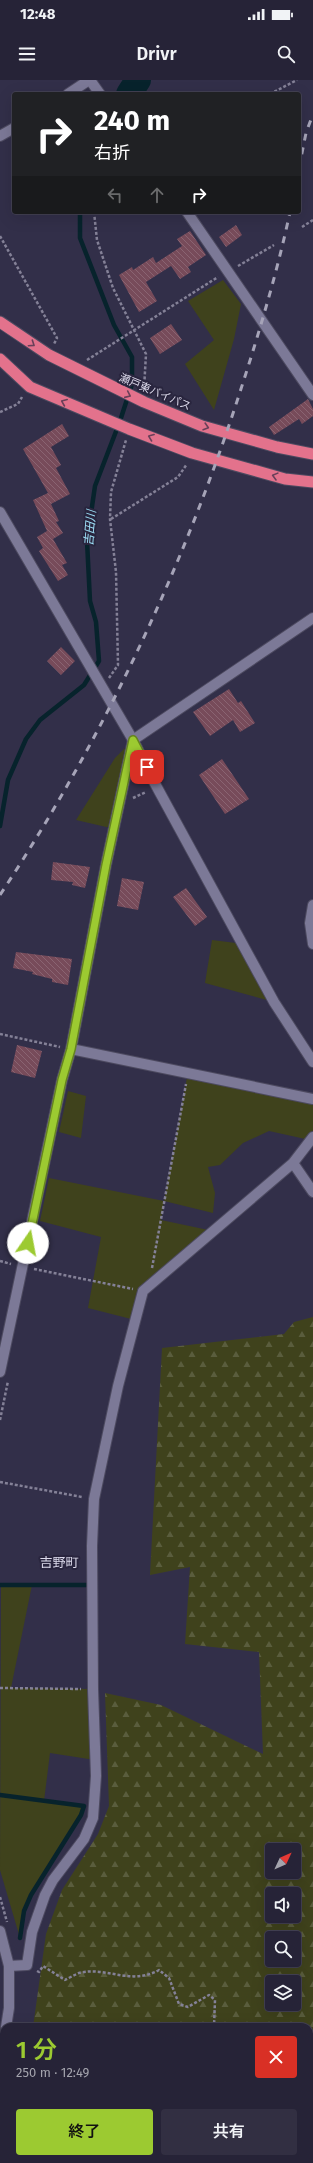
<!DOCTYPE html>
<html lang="ja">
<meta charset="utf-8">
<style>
:root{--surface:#262337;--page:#322f42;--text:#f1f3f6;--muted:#a4a4ad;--line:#424052;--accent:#9cca31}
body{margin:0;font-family:"Fira Sans","Noto Sans JP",sans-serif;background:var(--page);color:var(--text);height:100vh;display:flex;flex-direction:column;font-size:15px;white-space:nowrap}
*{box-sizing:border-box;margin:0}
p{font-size:13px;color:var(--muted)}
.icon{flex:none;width:22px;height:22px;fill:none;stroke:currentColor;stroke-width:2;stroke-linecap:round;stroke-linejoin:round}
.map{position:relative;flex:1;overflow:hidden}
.side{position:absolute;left:0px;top:1943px;width:313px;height:140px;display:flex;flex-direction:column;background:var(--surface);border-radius:12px 12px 0 0;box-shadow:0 4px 16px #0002,0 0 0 1px var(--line)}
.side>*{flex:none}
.hud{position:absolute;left:12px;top:12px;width:289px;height:122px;border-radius:4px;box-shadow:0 4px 16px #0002,0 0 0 1px var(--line);background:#202124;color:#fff;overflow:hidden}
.needle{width:26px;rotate:46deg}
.fabs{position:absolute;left:265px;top:1763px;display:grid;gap:8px}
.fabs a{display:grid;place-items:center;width:36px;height:36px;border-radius:4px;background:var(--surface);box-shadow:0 4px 16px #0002,0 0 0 1px var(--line);font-size:20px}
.pin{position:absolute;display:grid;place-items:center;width:34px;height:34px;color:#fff;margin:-17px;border-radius:8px;box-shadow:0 2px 6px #0006}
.me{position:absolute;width:44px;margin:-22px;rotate:12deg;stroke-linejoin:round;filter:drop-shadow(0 0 3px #0008)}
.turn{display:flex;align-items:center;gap:14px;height:84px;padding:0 16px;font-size:18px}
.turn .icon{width:52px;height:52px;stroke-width:2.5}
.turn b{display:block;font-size:28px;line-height:34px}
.lanes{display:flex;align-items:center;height:38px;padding:0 16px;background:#0003;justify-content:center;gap:20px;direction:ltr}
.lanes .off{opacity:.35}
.round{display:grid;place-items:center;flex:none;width:42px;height:42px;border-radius:4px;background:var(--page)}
.head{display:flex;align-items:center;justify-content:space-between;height:68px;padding:0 16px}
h1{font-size:24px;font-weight:600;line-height:30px;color:var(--accent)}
.primary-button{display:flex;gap:8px;margin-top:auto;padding:8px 16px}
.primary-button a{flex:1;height:46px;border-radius:4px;background:var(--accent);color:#111;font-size:16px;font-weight:600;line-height:46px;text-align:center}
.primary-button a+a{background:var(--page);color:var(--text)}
.status{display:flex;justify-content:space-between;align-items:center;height:28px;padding:0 20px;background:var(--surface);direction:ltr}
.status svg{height:11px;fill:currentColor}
header{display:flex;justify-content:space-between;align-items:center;height:52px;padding:0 16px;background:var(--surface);font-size:18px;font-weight:600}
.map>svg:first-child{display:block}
.forest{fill:url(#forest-firs);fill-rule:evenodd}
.garden{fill:#3f421c}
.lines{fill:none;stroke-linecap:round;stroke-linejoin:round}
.stream{stroke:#07232c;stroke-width:4.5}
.river{stroke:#07232c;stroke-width:26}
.building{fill:url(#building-back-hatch)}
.minor-casing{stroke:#4d4a60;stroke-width:12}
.tertiary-casing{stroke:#4d4a60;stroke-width:12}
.trunk-casing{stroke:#4d4a60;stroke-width:13}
.path{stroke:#848197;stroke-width:2.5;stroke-dasharray:3 2;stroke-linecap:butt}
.minor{stroke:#7c7997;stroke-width:10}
.tertiary{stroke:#7c7997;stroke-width:10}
.trunk{stroke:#e3728c;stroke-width:11}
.rail{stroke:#a6a4b8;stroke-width:3;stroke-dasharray:7 7;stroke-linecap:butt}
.oneway{stroke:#6a4059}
.route-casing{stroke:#658320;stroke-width:10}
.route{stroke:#9cca31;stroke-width:7}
.labels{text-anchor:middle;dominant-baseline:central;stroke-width:4;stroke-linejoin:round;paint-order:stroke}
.street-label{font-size:11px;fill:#dcdaeb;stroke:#29253e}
.water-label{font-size:12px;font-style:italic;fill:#9ee0f8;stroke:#29253e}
.quarter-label{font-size:13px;fill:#dcdaeb;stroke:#29253e}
</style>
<div class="status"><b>12:48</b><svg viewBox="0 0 49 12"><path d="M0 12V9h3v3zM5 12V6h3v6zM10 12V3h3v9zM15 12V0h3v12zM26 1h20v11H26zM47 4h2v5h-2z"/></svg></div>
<header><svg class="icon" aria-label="menu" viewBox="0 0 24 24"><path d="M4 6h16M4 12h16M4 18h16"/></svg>Drivr<svg class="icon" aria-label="search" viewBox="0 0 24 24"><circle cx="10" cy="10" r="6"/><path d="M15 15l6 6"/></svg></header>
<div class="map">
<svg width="313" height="2083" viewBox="0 0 313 2083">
<defs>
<pattern id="forest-firs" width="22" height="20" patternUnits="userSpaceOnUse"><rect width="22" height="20" fill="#3f421c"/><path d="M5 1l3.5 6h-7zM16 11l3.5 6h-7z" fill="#5a5d3d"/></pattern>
<pattern id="building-back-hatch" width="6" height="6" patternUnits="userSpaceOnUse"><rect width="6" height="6" fill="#774b5a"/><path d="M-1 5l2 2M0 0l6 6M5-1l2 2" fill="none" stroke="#8a6472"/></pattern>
</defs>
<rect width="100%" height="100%" fill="#322f49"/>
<path class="forest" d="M313,1237V2083H0V2064L3,2063L4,2060V2079H309V1947H33L46,1854L62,1810L98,1754L109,1726L105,1613L161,1625L263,1674L259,1572L185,1564L190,1487L150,1495L162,1268L284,1254L294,1242ZM272,1770H294V1792H272ZM272,1814H294V1836H272ZM272,1858H294V1880H272ZM272,1902H294V1924H272Z"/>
<path class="garden" d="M223,200L241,224L234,259L214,330L185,284L214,260L188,221Z
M133,660L115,749L76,740L115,678Z
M212,860L244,864L274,922L205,903Z
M188,992L313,1019V1057L310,1060L269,1051L243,1063L220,1085L208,1087L215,1113L213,1133L164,1121L161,1140L213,1151L143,1211L135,1240L88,1228L101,1157L40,1141L49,1098L164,1121Z
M68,1011L86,1016L81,1058L59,1052Z
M1,1505H32L11,1608L93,1609L95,1680L50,1673L44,1721L84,1726L81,1735L31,1815L24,1831L20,1858L0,1790Z"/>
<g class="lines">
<path class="stream" d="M0,746L8,700L26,659L40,640L84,605L99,581L96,542L90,521L87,461L95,406L120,341L132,304V277L114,245L80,158V132
M0,1505H86
M0,1715L84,1726L81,1735L31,1815L24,1831L20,1858"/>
<path class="river" d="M129,14L138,0"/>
</g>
<path class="building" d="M236,145L242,155L226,167L219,157Z
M190,151L206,175L188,187L191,192L180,199L171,186L146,202L157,221L139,232L119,195L132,187L133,190L153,177L156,183L182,166L177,159Z
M171,244L182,260L160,274L150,258Z
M308,319L313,329V336L302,344L299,339L274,355L269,347Z
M62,344L69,356L51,367L61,385L56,388L70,414L51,424L59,441L56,442L63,453L53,459L67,483L62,485L68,495L58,501L39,471L43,468L37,457L47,451L33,420L48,413L23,369Z
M61,567L75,581L61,595L47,581Z
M229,609L238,623L241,621L255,643L240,652L233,640L210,656L193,632Z
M222,679L249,719L225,734L199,695Z
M53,782L90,787L85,808L72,805L73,802L51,800Z
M122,798L144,802L138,830L117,826Z
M186,808L207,837L195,846L173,817Z
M16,872L72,879L68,905L52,902V899L32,894L33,892L13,888Z
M17,965L42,971L35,998L11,992Z"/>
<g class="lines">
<g class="minor-casing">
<path id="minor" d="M90,0L100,14
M68,14L89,0
M0,56L14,48
M187,132L313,315
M0,432L133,660L153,700L274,922L313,982
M313,825L310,843L313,864
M71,969L313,1019
M293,1083L313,1112
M9,1886L27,1885L32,1852L45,1815L53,1800L84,1759L93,1738L96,1696L93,1609L92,1466L94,1419L118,1306L143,1211L293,1083L313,1057"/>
</g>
<g class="tertiary-casing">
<path id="tertiary" d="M0,1292L62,1000L71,969L106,785L133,660L313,538
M0,1851L9,1886V1928L6,1947
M0,1976L4,1960"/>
</g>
<g class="trunk-casing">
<path id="trunk" d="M0,242L49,275L144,322L202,346L277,367L313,374
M0,279L30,307L129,349L192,373L285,399L313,402"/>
</g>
<path class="path" d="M270,14L297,0
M94,132L97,160L113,208L146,274L144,309
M302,147L313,140
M0,156L57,258L54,264
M238,186L274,165
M87,280L218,197
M0,332L18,324L22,317
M111,439L178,397L187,384
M109,598L118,585L116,492L110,439L111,412L126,360
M133,718L146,712
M0,954L60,967
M0,1181L11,1184
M152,1188L186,1004
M34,1189L133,1209
M0,1340L8,1301
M0,1402L82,1417
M0,1608L81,1609
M0,1817L7,1842
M37,1891L39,1892L43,1886L65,1900C69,1898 74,1895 79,1893C107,1886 130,1906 159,1890L169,1898L179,1924L188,1927L209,1915L215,1920L214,1947
M309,2032L313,2031"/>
<use href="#minor" class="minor"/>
<use href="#tertiary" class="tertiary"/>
<use href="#trunk" class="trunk"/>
<path class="rail" d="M299,88L306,53L313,34
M0,815C103,659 183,489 240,312C259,253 277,193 290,132"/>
</g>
<defs><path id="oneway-chevron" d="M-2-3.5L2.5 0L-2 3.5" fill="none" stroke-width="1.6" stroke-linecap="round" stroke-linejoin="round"/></defs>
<g class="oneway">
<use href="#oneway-chevron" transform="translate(32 264) rotate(34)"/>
<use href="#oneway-chevron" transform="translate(128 315) rotate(24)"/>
<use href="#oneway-chevron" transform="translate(64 322) rotate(-157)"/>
<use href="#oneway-chevron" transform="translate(206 347) rotate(17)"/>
<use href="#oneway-chevron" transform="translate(151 357) rotate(-159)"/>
<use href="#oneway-chevron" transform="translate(275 396) rotate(-165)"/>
</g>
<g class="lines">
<g class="route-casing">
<path id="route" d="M28,1163L62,1000L71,969L106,785L133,660L147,687"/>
</g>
<use href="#route" class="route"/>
</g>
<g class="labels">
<g class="street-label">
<text transform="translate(155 312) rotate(23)">瀬戸東バイパス</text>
</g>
<g class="water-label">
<text transform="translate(90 448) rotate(-85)">吉田川</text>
</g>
<g class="quarter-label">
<text x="59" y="1482">吉野町</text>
</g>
</g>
</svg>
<div class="fabs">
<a><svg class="needle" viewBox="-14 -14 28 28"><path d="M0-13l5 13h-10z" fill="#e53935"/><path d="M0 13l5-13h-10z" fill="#a4a4ad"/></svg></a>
<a><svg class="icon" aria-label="sound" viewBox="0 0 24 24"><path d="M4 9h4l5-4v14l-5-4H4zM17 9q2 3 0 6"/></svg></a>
<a><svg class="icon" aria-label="search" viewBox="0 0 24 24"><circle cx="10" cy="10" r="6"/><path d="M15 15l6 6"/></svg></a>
<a><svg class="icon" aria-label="layers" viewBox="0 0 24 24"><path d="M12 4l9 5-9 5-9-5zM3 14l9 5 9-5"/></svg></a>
</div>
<div class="pin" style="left:147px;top:687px;background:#d93025"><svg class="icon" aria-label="arrive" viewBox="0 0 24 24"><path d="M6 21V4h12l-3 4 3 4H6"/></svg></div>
<svg class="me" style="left:28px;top:1163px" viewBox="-20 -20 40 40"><circle r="19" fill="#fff"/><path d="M0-13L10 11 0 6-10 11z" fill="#9cca31"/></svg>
<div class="hud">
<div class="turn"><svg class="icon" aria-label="right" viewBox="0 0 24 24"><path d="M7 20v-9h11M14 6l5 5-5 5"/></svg><div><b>240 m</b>右折</div></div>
<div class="lanes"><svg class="icon off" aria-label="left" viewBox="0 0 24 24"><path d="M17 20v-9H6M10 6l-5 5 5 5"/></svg><svg class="icon off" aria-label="ahead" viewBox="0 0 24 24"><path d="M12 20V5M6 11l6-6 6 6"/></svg><svg class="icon" aria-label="right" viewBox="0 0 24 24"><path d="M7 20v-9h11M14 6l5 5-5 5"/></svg></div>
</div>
<section class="side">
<div class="head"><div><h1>1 分</h1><p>250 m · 12:49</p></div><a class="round" style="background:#d93025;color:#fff"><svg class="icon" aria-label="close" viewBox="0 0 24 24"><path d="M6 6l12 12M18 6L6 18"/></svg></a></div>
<div class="primary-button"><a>終了</a><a>共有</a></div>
</section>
</div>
